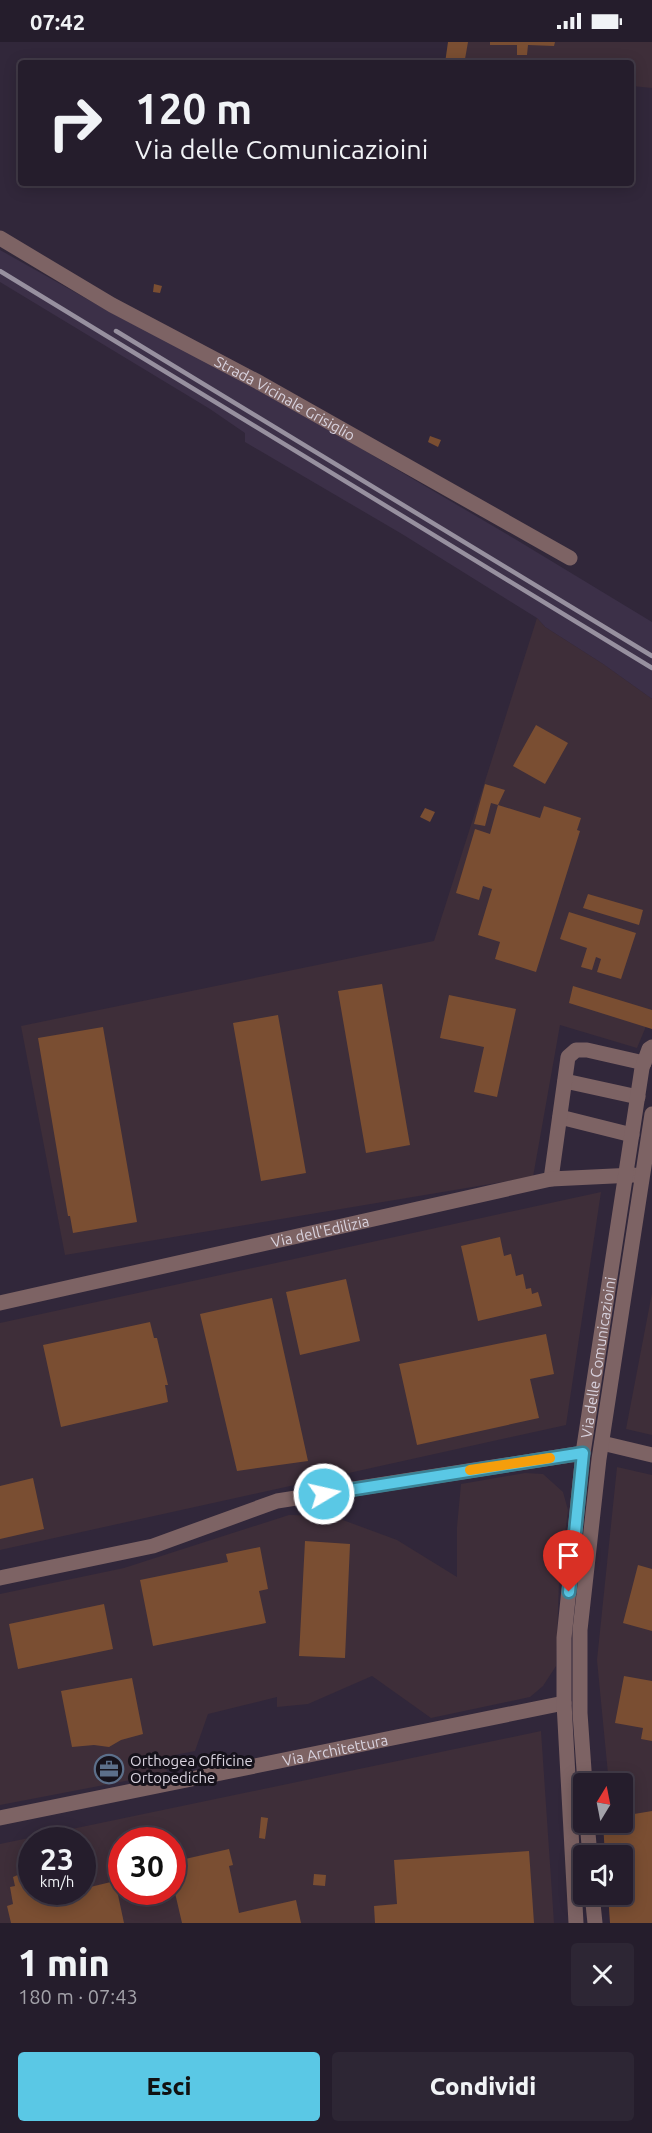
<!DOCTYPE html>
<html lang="it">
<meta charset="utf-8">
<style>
:root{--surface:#251d2c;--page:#2d2634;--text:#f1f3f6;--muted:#a3a2a9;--line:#423b48;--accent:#5ac8e5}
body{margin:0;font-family:Ubuntu,sans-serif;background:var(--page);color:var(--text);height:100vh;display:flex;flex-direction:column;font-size:22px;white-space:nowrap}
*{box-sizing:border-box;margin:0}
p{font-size:20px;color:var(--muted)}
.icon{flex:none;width:33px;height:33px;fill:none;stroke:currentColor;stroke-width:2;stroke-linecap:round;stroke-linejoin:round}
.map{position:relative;height:1881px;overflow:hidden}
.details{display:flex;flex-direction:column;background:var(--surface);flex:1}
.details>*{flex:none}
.hud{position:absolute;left:18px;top:18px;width:616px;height:126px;border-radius:6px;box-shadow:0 3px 15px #0003,0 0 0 2px var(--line);background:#251d2c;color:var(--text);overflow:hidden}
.needle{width:39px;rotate:10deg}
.buttons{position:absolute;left:573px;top:1731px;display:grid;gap:12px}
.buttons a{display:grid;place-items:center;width:60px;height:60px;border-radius:6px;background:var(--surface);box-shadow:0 3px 15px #0003,0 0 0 2px var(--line);font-size:30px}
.speed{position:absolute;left:18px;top:1785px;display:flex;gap:12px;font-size:30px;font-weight:700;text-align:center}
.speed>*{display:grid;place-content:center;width:78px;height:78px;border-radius:50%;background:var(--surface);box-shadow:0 3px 15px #0003,0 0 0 2px var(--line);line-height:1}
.speed small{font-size:15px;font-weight:400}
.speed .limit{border:9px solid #d22;background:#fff;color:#111}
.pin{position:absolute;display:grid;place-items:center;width:51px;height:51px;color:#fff;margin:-62px -26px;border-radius:50% 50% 50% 0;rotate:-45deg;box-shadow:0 0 6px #0007}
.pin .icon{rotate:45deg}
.me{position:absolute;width:66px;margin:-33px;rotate:81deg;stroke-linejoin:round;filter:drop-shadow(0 0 4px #0008)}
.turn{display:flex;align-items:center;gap:21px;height:126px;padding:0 18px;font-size:27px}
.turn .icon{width:78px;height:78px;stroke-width:2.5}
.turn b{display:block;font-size:42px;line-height:51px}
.round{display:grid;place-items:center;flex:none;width:63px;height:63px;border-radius:6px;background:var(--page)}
.summary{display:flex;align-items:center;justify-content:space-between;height:102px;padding:0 18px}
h1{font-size:36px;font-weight:800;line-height:45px}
.cta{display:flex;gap:12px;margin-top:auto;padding:12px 18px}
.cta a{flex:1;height:69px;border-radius:6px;background:var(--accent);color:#111;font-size:24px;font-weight:800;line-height:69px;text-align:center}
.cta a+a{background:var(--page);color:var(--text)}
.status{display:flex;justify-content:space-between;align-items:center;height:42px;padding:0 30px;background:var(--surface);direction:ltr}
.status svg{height:16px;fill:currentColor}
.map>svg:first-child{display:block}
.built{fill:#3c3048}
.industrial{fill:#3e2e39;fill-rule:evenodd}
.building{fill:#7a4e32}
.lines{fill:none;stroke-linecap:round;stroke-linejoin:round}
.minor{stroke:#7d6364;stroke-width:15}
.rail{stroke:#97909f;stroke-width:4.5}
.route-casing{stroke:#3a8295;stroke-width:15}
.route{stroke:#5ac8e5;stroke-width:10}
.slow{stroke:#f59e0b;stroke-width:10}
.labels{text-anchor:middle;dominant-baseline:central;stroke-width:6;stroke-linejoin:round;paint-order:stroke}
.street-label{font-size:15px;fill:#d9d3df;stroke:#16121b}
.poi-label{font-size:15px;fill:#d9d3df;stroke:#16121b;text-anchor:start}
</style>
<div class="status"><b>07:42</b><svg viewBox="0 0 49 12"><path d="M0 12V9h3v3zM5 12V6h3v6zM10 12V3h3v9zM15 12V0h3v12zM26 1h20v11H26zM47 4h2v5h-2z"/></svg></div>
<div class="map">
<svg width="652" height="1881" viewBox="0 0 652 1881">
<rect width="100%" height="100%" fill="#31273a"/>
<path class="built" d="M0,208L119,275L238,334L515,497L652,580V657L603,622L545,585L537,576L402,492L245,400V391L210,367L0,240Z"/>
<path class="industrial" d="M450,0H652V46L632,44V21H447Z
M537,576L545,585L603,622L652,657V970L637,1006L560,983L533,1135L65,1213L21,984L434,899Z
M601,1150L566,1383L0,1508V1281Z
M652,1251V1393L626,1387Z
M617,1425L652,1433V1881L622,1852V1742H609L597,1618Z
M525,1431L543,1432L563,1450L568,1468L559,1540L556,1624L543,1644L530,1655L431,1676L372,1634L308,1662L277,1665V1655L208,1672L195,1709L165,1715L167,1731L0,1763V1552L124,1526L289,1473L332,1474L397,1498L457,1535V1485L461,1442Z
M541,1689L554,1881H0V1802ZM32,1798H82V1850H32ZM122,1798H172V1850H122Z"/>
<path class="building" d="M448,0H468L465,17H462V21H445Z
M490,0H555L554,4L528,3L527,13H517V3H490Z
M154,242L162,244L160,251L153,250Z
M430,394L441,398L438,405L428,400Z
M536,683L568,701L545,742L513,724Z
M485,742L505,748L498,763L540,776L544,764L581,776L577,788L580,789L536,930L495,917L500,900L478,893L492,847L483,844L479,858L456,851L475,787L490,792L498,763L491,761L485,784L474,782Z
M425,766L435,770L430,780L420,775Z
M588,852L643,868L639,883L583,866Z
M569,870L636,891L621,937L597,930L601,917L596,915L592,928L581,925L587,906L560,897Z
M382,942L410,1103L366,1111L338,949Z
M573,944L652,968V987L569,961Z
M449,953L516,967L497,1055L474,1050L484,1005L440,996Z
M278,973L306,1131L261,1139L233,981Z
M103,985L137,1180L73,1191L70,1174H68L38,996Z
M500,1195L504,1214L511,1212L516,1234L523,1232L526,1247L531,1246L532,1252L538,1250L542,1264L478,1279L461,1204Z
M346,1237L360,1299L300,1313L286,1250Z
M272,1256L308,1419L237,1429L200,1272Z
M150,1280L154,1296H157L168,1343H165L168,1360L61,1385L43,1303Z
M546,1292L554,1332L530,1337L539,1376L417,1403L399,1322Z
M33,1436L44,1487L0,1497V1444Z
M305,1499L350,1502L345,1616L299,1614Z
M260,1505L268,1547L259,1549L266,1581L153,1604L140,1538L228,1520L226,1512Z
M638,1523L652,1527V1589L623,1581Z
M104,1562L113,1607L18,1627L9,1582Z
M624,1634L652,1639V1699L641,1697L643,1686L615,1681Z
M132,1636L143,1692L121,1698L109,1705L94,1703L72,1705L61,1649Z
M652,1769V1881H610L608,1852H622V1814H605L603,1780H622V1774Z
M261,1775L268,1776L265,1797L259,1796Z
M58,1787L65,1798H57L55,1796L36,1798V1792Z
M229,1807L233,1823L229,1824L239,1871L296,1858L301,1881H182L172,1838V1820Z
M529,1809L534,1881H375L374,1864L397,1862L394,1818Z
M32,1827V1850H55L56,1853L70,1850H82V1847L115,1839L124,1881H11L7,1864L13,1862L10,1845L15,1844L13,1835Z
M314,1832L326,1833L325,1844L313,1843Z"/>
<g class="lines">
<g class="minor">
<path id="s1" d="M0,196L112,263L260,341L570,516"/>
<path d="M565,1039L638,1055"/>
<path d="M560,1075L632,1093"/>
<path d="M551,1137L568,1015L576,1008H587L644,1021"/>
<path id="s2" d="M0,1261L551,1137L634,1133"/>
<path d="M602,1401L652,1413"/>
<path d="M0,1536L153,1504L277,1459L583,1411"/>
<path d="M585,1742L580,1671V1588L599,1417L652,1072"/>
<path id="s3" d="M0,1776L564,1661"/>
<path d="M587,1780L590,1814"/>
<path d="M592,1852L595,1881"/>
<path id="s4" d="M576,1881L564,1661V1596L583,1411L642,1026L649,1007L652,1005"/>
</g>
<path class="rail" d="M0,229L652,626
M116,289L652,614"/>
</g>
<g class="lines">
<g class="route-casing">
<path id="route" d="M324,1452L583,1411L569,1550"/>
</g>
<use href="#route" class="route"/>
<path class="slow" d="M470,1428L550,1416"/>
</g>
<defs>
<g id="office-ring" transform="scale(1.5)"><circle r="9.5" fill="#16121b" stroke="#5c6f8a" stroke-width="1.5"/><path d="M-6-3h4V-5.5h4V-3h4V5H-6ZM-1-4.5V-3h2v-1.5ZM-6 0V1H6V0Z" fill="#5c6f8a"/></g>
</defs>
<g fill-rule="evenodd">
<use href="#office-ring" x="109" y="1727"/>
</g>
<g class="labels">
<g class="street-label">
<text stroke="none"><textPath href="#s1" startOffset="327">Strada Vicinale Grisiglio</textPath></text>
<text stroke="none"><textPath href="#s2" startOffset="328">Via dell'Edilizia</textPath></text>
<text stroke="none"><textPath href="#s4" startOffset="568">Via delle Comunicazioini</textPath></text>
<text stroke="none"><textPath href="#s3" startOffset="342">Via Architettura</textPath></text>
</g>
<g class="poi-label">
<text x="130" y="1718">Orthogea Officine<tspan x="130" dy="17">Ortopediche</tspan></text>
</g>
</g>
</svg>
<div class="buttons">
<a><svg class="needle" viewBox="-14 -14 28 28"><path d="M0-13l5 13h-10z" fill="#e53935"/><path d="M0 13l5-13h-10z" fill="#a3a2a9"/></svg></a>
<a><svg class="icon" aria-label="sound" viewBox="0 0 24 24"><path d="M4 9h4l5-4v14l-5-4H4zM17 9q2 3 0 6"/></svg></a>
</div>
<div class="speed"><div>23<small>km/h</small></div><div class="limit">30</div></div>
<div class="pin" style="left:569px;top:1550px;background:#d93025"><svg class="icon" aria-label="arrive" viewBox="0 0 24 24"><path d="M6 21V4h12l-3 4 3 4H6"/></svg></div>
<svg class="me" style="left:324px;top:1452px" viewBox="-20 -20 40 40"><circle r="17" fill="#5ac8e5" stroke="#fff" stroke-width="3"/><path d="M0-11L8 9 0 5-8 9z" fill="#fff"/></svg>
<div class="hud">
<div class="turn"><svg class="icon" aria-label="right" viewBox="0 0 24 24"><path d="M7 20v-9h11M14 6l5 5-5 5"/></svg><div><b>120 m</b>Via delle Comunicazioini</div></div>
</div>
</div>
<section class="details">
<div class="summary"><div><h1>1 min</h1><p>180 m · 07:43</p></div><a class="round"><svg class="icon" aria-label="close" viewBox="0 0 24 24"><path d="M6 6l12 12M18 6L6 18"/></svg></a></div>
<div class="cta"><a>Esci</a><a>Condividi</a></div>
</section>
